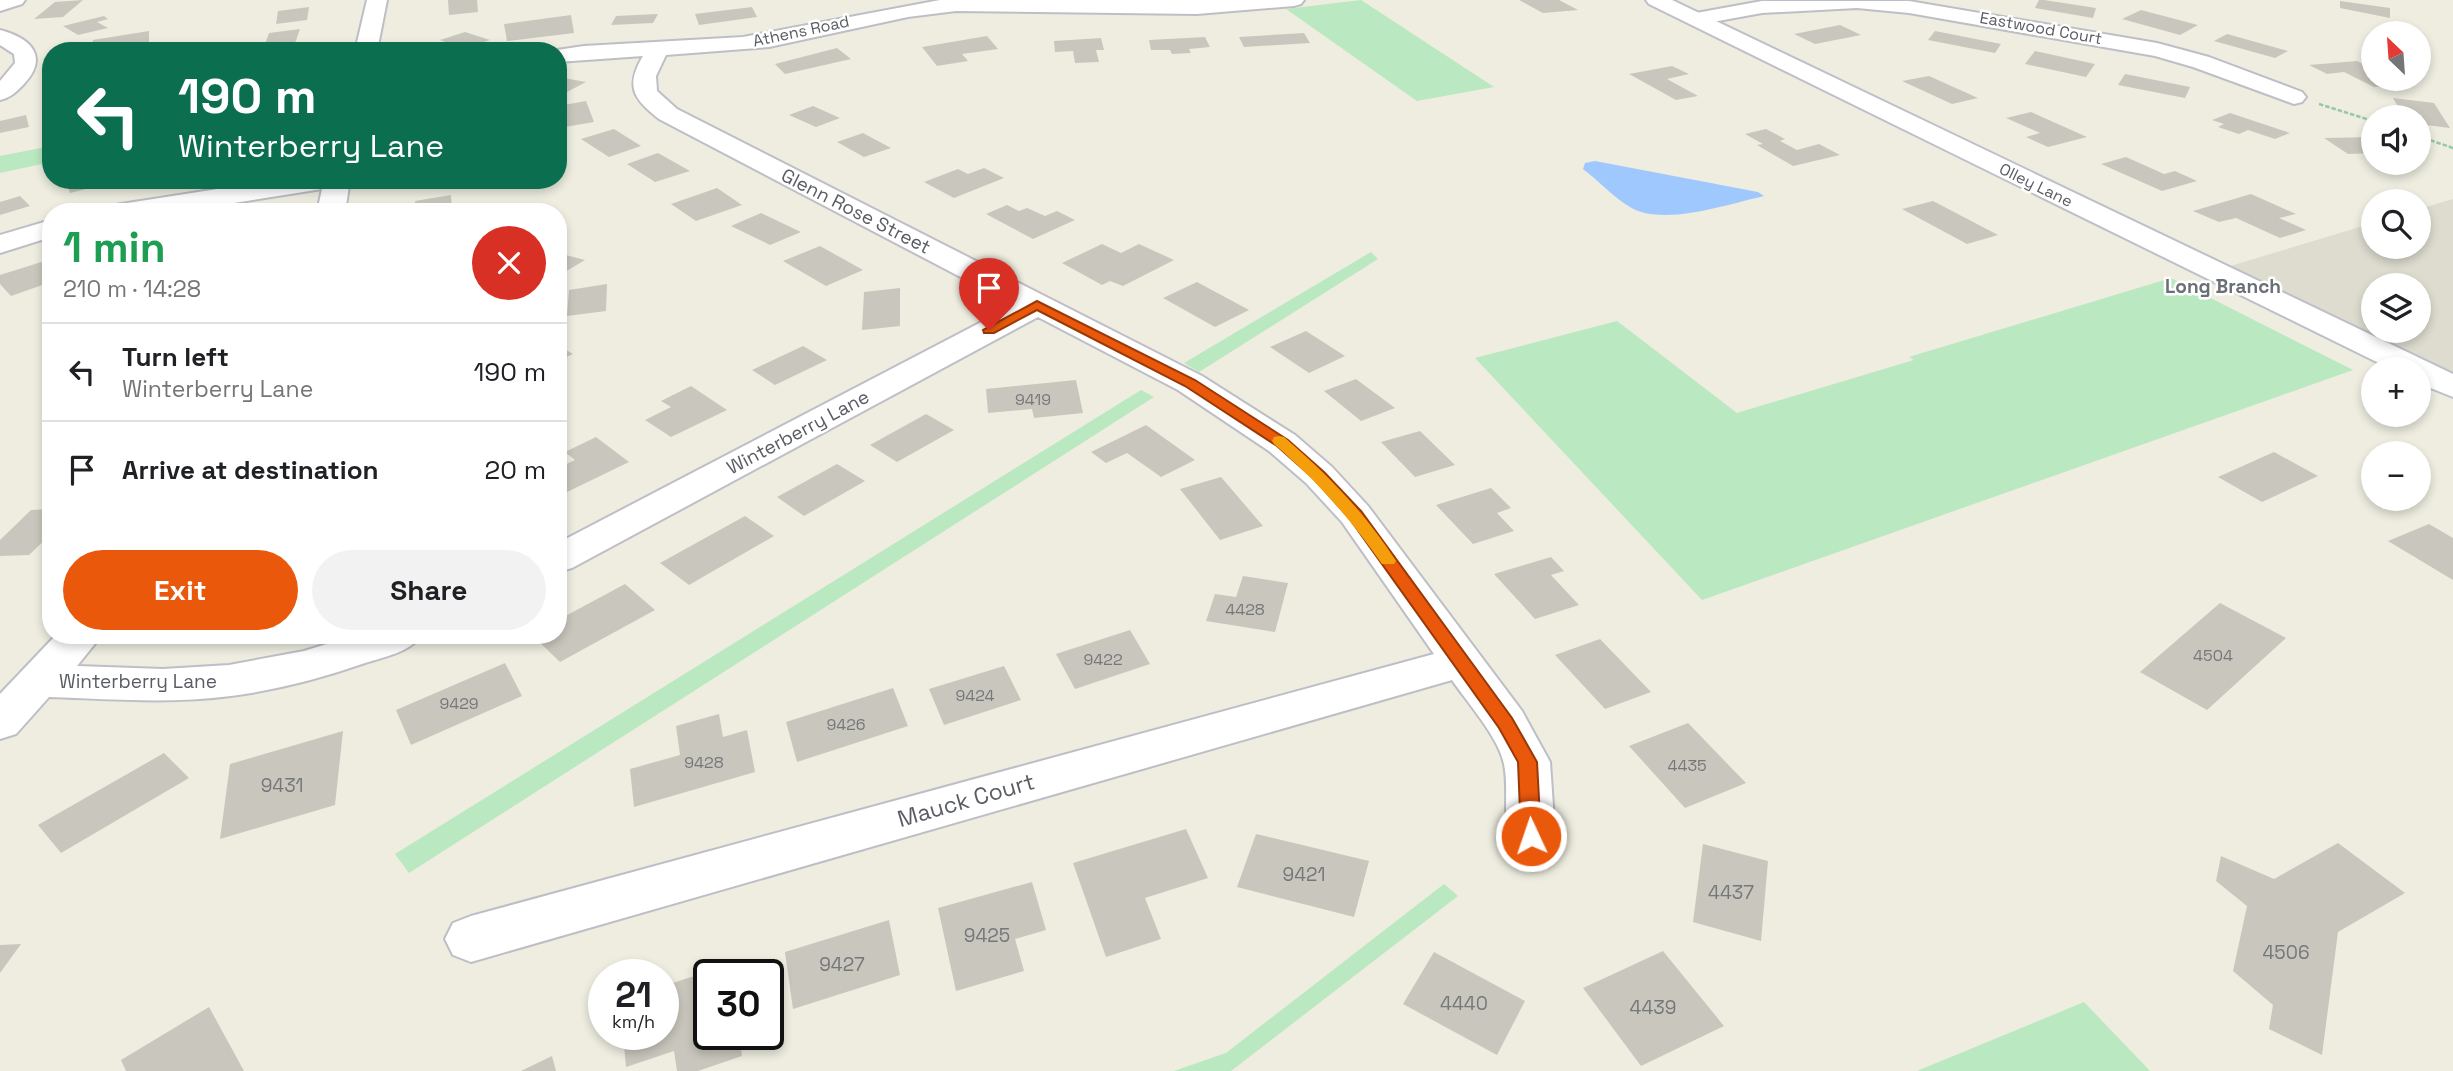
<!DOCTYPE html>
<meta charset="utf-8">
<style>
:root{--surface:#fff;--page:#f2f2f2;--text:#202124;--muted:#757577;--line:#e0e0e0;--accent:#ea580c}
body{margin:0;font-family:"Space Grotesk",sans-serif;background:var(--page);color:var(--text);height:100vh;display:flex;flex-direction:column;font-size:26px;white-space:nowrap}
*{box-sizing:border-box;margin:0}
p{font-size:23px;color:var(--muted)}
.icon{flex:none;width:38px;height:38px;fill:none;stroke:currentColor;stroke-width:2;stroke-linecap:round;stroke-linejoin:round}
.map{position:relative;flex:1;overflow:hidden}
.panel{position:absolute;left:42px;top:203px;width:525px;height:441px;display:flex;flex-direction:column;background:var(--surface);border-radius:28px;box-shadow:0 4px 10px #0003}
.panel>*{flex:none}
.banner{position:absolute;left:42px;top:42px;width:525px;height:147px;border-radius:28px;box-shadow:0 4px 10px #0003;background:#0b6e4f;color:#fff;overflow:hidden}
.needle{width:46px;rotate:335deg}
.controls{position:absolute;left:2361px;top:21px;display:grid;gap:14px}
.controls a{display:grid;place-items:center;width:70px;height:70px;border-radius:50%;background:var(--surface);box-shadow:0 4px 10px #0003;font-size:35px}
.speed{position:absolute;left:588px;top:959px;display:flex;gap:14px;font-size:35px;font-weight:700;text-align:center}
.speed>*{display:grid;place-content:center;width:91px;height:91px;border-radius:50%;background:var(--surface);box-shadow:0 4px 10px #0003;line-height:1}
.speed small{font-size:18px;font-weight:400}
.speed .limit{border:4px solid #111;border-radius:10px;background:#fff;color:#111}
.pin{position:absolute;display:grid;place-items:center;width:60px;height:60px;color:#fff;margin:-72px -30px;border-radius:50% 50% 50% 0;rotate:-45deg;box-shadow:0 0 7px #0007}
.pin .icon{rotate:45deg}
.me{position:absolute;width:77px;margin:-38px;rotate:357deg;stroke-linejoin:round;filter:drop-shadow(0 0 5px #0008)}
.turn{display:flex;align-items:center;gap:24px;height:147px;padding:0 21px;font-size:32px}
.turn .icon{width:91px;height:91px;stroke-width:2.5}
.turn b{display:block;font-size:49px;line-height:60px}
.round{display:grid;place-items:center;flex:none;width:74px;height:74px;border-radius:37px;background:var(--page)}
.headline{display:flex;align-items:center;justify-content:space-between;height:119px;padding:0 21px}
h1{font-size:42px;font-weight:700;line-height:52px;color:#1e9e55}
.button{display:flex;gap:14px;margin-top:auto;padding:14px 21px}
.button a{flex:1;height:80px;border-radius:42px;background:var(--accent);color:#fff;font-size:28px;font-weight:700;line-height:80px;text-align:center}
.button a+a{background:var(--page);color:var(--text)}
ul{padding:0;list-style:none}
li{display:flex;align-items:center;gap:21px;height:98px;padding:0 21px;border-top:2px solid var(--line)}
li div{flex:1}
li b{display:block;font-size:26px}
li em{font-style:normal}
.map>svg:first-child{display:block}
.education{fill:#dddccf;fill-rule:evenodd}
.green{fill:#bae8c0}
.water{fill:#9fc8ff}
.building{fill:#c9c7bd}
.lines{fill:none;stroke-linecap:round;stroke-linejoin:round}
.street-casing{stroke:#bebfc6;stroke-width:4}
.secondary-casing{stroke:#bdc0c8;stroke-width:4}
.path{stroke:#93c9aa;stroke-width:2.5;stroke-dasharray:4.5 2;stroke-linecap:butt}
.street{fill:#fff;fill-rule:evenodd}
.secondary{fill:#fff;fill-rule:evenodd}
.route{fill:#ea580c;stroke:#983908;stroke-width:2}
.slow{fill:#f59e0b}
.labels{text-anchor:middle;dominant-baseline:central;stroke-width:5;stroke-linejoin:round;paint-order:stroke}
.far-street-label{font-size:16px;fill:#595c63;stroke:#fff}
.number-label{font-size:16px;fill:#75777a}
.street-label{font-size:19px;fill:#595c63;stroke:#fff}
.far-quarter-label{font-size:19px;font-weight:bold;fill:#6a6e75;stroke:#fff}
.near-number-label{font-size:19px;fill:#75777a}
.near-street-label{font-size:23px;fill:#595c63;stroke:#fff}
</style>
<div class="map">
<svg width="2453" height="1071" viewBox="0 0 2453 1071">
<rect width="100%" height="100%" fill="#eeede0"/>
<path class="education" d="M2453,199V379L2224,268L2373,223V247H2418L2419,209ZM2373,285H2418V331H2373Z"/>
<path class="green" d="M1361,0L1494,87L1417,101L1286,9Z
M51,146V162L0,173V156Z
M1371,252L1378,259L1199,372L1184,363Z
M2171,278L2353,370L1702,600L1475,358L1617,321L1737,413L1914,360L1909,357Z
M1141,390L1154,397L409,873L395,854Z
M1444,884L1458,896L1231,1071H1174L1226,1053Z
M2084,1002L2150,1071H1917Z"/>
<path class="water" d="M1595,161L1758,192L1764,196C1729,204 1662,227 1630,207C1613,197 1599,181 1583,169L1585,163Z"/>
<path class="building" d="M83,0L63,17L34,19L55,2Z
M448,0H477L478,12L449,15Z
M1519,0H1559L1578,10L1543,13Z
M2039,0H2044L2096,8L2093,18L2035,8Z
M2340,1L2390,8V18L2340,8Z
M309,7L307,20L276,24L278,11Z
M752,7L757,17L699,25L695,14Z
M2141,10L2198,25L2180,35L2122,19Z
M658,14L653,23L611,25L616,16Z
M571,15L574,33L507,41L504,24Z
M104,16L108,19L97,22L108,28L78,35L63,26Z
M1840,25L1861,35L1815,44L1794,34Z
M300,29L294,46L263,50L269,33Z
M149,31V48L92,51L93,40Z
M1935,31L2001,44L1995,53L1928,40Z
M465,32L490,40L464,49L440,40Z
M1304,33L1310,43L1244,47L1239,37Z
M2227,34L2288,51L2275,58L2214,41Z
M987,36L998,49L962,54L968,61L937,66L922,47Z
M1205,37L1210,47L1189,49L1191,53L1172,54L1170,50H1151L1149,40Z
M1101,38L1104,50H1096L1099,62L1075,63L1073,51L1055,52L1054,41Z
M837,48L851,59L785,74L775,64Z
M2035,51L2095,64L2086,77L2025,64Z
M2357,61L2373,69V79H2395L2407,85L2374,87L2344,72L2327,74L2309,65Z
M1672,66L1689,74L1667,79L1698,96L1676,100L1629,74Z
M2125,74L2190,87L2185,98L2118,85Z
M1929,76L1978,98L1952,104L1902,81Z
M558,77L586,82L563,94L558,93Z
M2393,98L2434,103L2450,128L2418,124V117H2404Z
M586,101L594,122L559,128L558,106Z
M813,106L840,118L816,127L789,115Z
M2031,112L2087,137L2048,147L2026,137L2040,133L2006,118Z
M2230,113L2290,133L2275,139L2248,130L2239,134L2218,127L2224,124L2212,120Z
M26,115L29,127L0,133V121Z
M614,129L641,146L609,157L581,139Z
M1766,129L1785,139L1780,141L1797,150L1819,144L1840,155L1793,166L1757,145L1763,144L1745,134Z
M863,133L891,148L864,157L837,142Z
M2373,137V153L2348,154L2324,138Z
M658,153L690,171L655,182L627,164Z
M2126,157L2164,174L2175,171L2197,181L2162,191L2101,164Z
M984,168L1004,178L954,198L924,182L958,169L968,174Z
M73,180H117L118,181L70,193L66,182Z
M418,180H451V182L418,187Z
M717,188L742,205L696,221L671,204Z
M2251,194L2296,214L2279,218L2306,230L2280,238L2236,218L2219,222L2193,211Z
M451,195L452,212H416L415,201Z
M20,196L30,206L0,215V202Z
M1933,201L1998,235L1967,244L1902,209Z
M1007,205L1019,211L1027,208L1045,216L1057,211L1075,220L1033,239L986,214Z
M761,213L801,232L770,245L731,226Z
M1102,244L1121,253L1139,244L1174,260L1123,286L1110,281L1102,285L1062,263Z
M820,246L863,270L826,286L783,261Z
M558,253L585,260L558,276Z
M51,259V274L45,276L51,282L11,296L0,284V275Z
M1197,282L1249,310L1215,327L1163,298Z
M607,284L606,311L567,316L569,290Z
M900,288V326L862,330L864,292Z
M1306,331L1345,356L1309,373L1270,347Z
M558,345L573,354L558,361Z
M803,346L827,360L775,385L752,370Z
M1356,379L1395,408L1361,421L1324,391Z
M1076,380L1083,413L1034,418L1032,409L988,413L986,389Z
M691,386L727,410L671,437L645,420L671,407L661,401Z
M926,414L954,430L897,462L870,445Z
M1146,425L1195,460L1161,477L1127,453L1106,463L1091,452Z
M1420,431L1455,465L1415,477L1381,442Z
M596,437L629,462L565,493L558,487V468L575,460L565,452Z
M2274,452L2318,476L2262,502L2218,477Z
M837,464L865,481L804,516L777,497Z
M1221,477L1263,526L1220,540L1180,489Z
M1491,488L1511,508L1497,513L1514,531L1473,544L1436,505Z
M51,509V534L29,555L0,556V540L31,510Z
M745,516L774,536L689,585L660,563Z
M2429,524L2453,538V580L2388,541Z
M1551,557L1564,571L1551,575L1579,605L1535,619L1494,574Z
M1243,576L1288,583L1275,632L1206,621L1215,594L1236,597Z
M625,584L655,610L560,662L532,635H558V620Z
M2220,603L2286,638L2207,710L2140,672Z
M1130,630L1150,664L1075,689L1056,654Z
M1600,639L1651,692L1605,709L1555,655Z
M505,663L522,696L411,745L396,710Z
M1004,666L1021,700L944,725L929,689Z
M893,688L908,726L797,762L786,722Z
M719,714L723,737L747,730L755,772L634,807L630,769L680,755L676,726Z
M1688,723L1746,783L1685,808L1629,746Z
M343,731L335,805L220,839L230,764Z
M164,753L189,778L61,853L38,825Z
M1186,829L1208,878L1145,898L1161,939L1106,957L1073,863Z
M1256,834L1369,861L1354,917L1237,887Z
M2338,843L2405,893L2338,932L2322,1055L2269,1029L2273,1005L2233,971L2247,906L2216,881L2221,856L2274,879Z
M1703,844L1768,861L1761,941L1693,922Z
M1032,882L1046,930L1015,939L1024,971L956,991L938,908Z
M889,920L900,975L793,1009L785,952Z
M21,944L0,973V945Z
M1663,951L1724,1026L1641,1066L1583,988Z
M1434,952L1525,1001L1497,1055L1403,1004Z
M729,965L730,975H709V1034H739L742,1056L698,1071H677L674,1051L626,1067L623,1034H663V986Z
M209,1007L244,1071H126L121,1060Z
M552,1056L556,1071H521Z"/>
<g class="lines">
<g class="street-casing">
<path id="street" d="M0,0H25L22,4L0,11Z
M367,0H387L377,51H355Z
M940,0H1304L1301,4L1294,6L1197,14L956,11L908,17L769,47L666,55L656,76L657,91L677,109L1202,376L1295,435L1332,467L1368,506L1522,711L1550,762L1555,836L1548,850L1531,856L1514,850C1500,823 1510,793 1504,764C1499,738 1467,702 1452,680L471,962L453,955L445,939L453,923L471,916L1434,654L1342,522L1306,483L1269,451L1178,390L1038,317L572,568L558,572V543L1014,305L659,119C633,99 625,86 643,56L558,62V51H550L584,46L743,37Z
M1762,1H1909L2157,43L2209,57L2302,92L2306,97L2302,102L2294,104L2193,67L2155,56L1909,13L1857,8L1762,13L1696,25L1689,23L1685,19L1689,15L1696,13Z
M0,30C31,38 50,57 23,85C16,92 10,98 0,100V81L15,63L14,54L0,45Z
M276,180H350L345,212H317L322,189L177,212H107L111,206L121,204Z
M51,220V237L0,253V235Z
M56,635H102L77,666L163,669L229,665L304,651L356,635H421C411,652 384,657 365,663C322,678 277,690 231,696C170,704 110,699 49,697L16,734L0,739V694Z"/>
</g>
<g class="secondary-casing">
<path id="secondary" d="M1646,0H1672L2453,374V397L2418,383V369H2391L1649,4Z"/>
</g>
<path class="path" d="M2319,104L2373,121
M2418,136L2453,148"/>
<use href="#street" class="street"/>
<use href="#secondary" class="secondary"/>
</g>
<path class="route" d="M1037,301L1195,380L1288,440L1324,472L1361,511L1512,718L1537,762L1541,836L1538,842L1531,844L1524,842L1521,836L1518,762L1499,728L1349,518L1314,479L1277,446L1185,386L1037,310L994,333H984L983,330Z"/>
<path class="slow" d="M1279,436L1284,437C1327,474 1365,513 1396,561L1394,564H1382C1349,517 1317,481 1274,444L1272,441L1274,437Z"/>
<g class="labels">
<g class="far-street-label">
<text transform="translate(2041 28) rotate(10)">Eastwood Court</text>
<text transform="translate(801 31) rotate(-12)">Athens Road</text>
<text transform="translate(2036 185) rotate(26)">Olley Lane</text>
</g>
<g class="number-label">
<text x="1033" y="399">9419</text>
<text x="1245" y="609">4428</text>
<text x="2213" y="655">4504</text>
<text x="1103" y="659">9422</text>
<text x="975" y="695">9424</text>
<text x="459" y="703">9429</text>
<text x="846" y="724">9426</text>
<text x="704" y="762">9428</text>
<text x="1687" y="765">4435</text>
</g>
<g class="street-label">
<text transform="translate(856 211) rotate(27)">Glenn Rose Street</text>
<text transform="translate(798 432) rotate(-28)">Winterberry Lane</text>
<text x="138" y="681">Winterberry Lane</text>
</g>
<g class="far-quarter-label">
<text x="2223" y="286">Long Branch</text>
</g>
<g class="near-number-label">
<text x="282" y="785">9431</text>
<text x="1304" y="874">9421</text>
<text x="1731" y="892">4437</text>
<text x="987" y="935">9425</text>
<text x="2286" y="952">4506</text>
<text x="842" y="964">9427</text>
<text x="1464" y="1003">4440</text>
<text x="1653" y="1007">4439</text>
</g>
<g class="near-street-label">
<text transform="translate(966 800) rotate(-16)">Mauck Court</text>
</g>
</g>
</svg>
<div class="controls">
<a><svg class="needle" viewBox="-14 -14 28 28"><path d="M0-13l5 13h-10z" fill="#e53935"/><path d="M0 13l5-13h-10z" fill="#757577"/></svg></a>
<a><svg class="icon" aria-label="sound" viewBox="0 0 24 24"><path d="M4 9h4l5-4v14l-5-4H4zM17 9q2 3 0 6"/></svg></a>
<a><svg class="icon" aria-label="search" viewBox="0 0 24 24"><circle cx="10" cy="10" r="6"/><path d="M15 15l6 6"/></svg></a>
<a><svg class="icon" aria-label="layers" viewBox="0 0 24 24"><path d="M12 4l9 5-9 5-9-5zM3 14l9 5 9-5"/></svg></a>
<a>+</a>
<a>−</a>
</div>
<div class="speed"><div>21<small>km/h</small></div><div class="limit">30</div></div>
<div class="pin" style="left:989px;top:330px;background:#d93025"><svg class="icon" aria-label="arrive" viewBox="0 0 24 24"><path d="M6 21V4h12l-3 4 3 4H6"/></svg></div>
<svg class="me" style="left:1531px;top:836px" viewBox="-20 -20 40 40"><circle r="17" fill="#ea580c" stroke="#fff" stroke-width="3"/><path d="M0-11L8 9 0 5-8 9z" fill="#fff"/></svg>
<div class="banner">
<div class="turn"><svg class="icon" aria-label="left" viewBox="0 0 24 24"><path d="M17 20v-9H6M10 6l-5 5 5 5"/></svg><div><b>190 m</b>Winterberry Lane</div></div>
</div>
<section class="panel">
<div class="headline"><div><h1>1 min</h1><p>210 m · 14:28</p></div><a class="round" style="background:#d93025;color:#fff"><svg class="icon" aria-label="close" viewBox="0 0 24 24"><path d="M6 6l12 12M18 6L6 18"/></svg></a></div>
<ul>
<li><svg class="icon" aria-label="left" viewBox="0 0 24 24"><path d="M17 20v-9H6M10 6l-5 5 5 5"/></svg><div><b>Turn left</b><p>Winterberry Lane</p></div><em>190 m</em></li>
<li><svg class="icon" aria-label="arrive" viewBox="0 0 24 24"><path d="M6 21V4h12l-3 4 3 4H6"/></svg><div><b>Arrive at destination</b></div><em>20 m</em></li>
</ul>
<div class="button"><a>Exit</a><a>Share</a></div>
</section>
</div>
